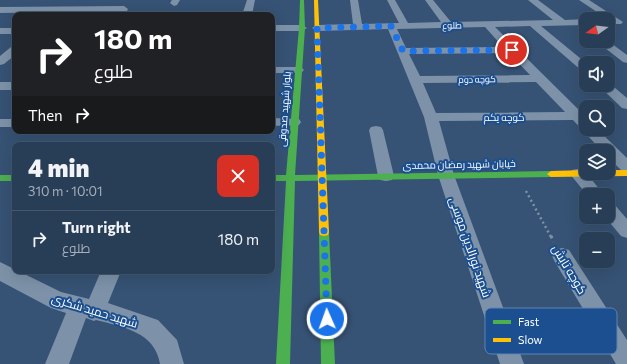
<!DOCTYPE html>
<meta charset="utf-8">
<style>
:root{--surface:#283e57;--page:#30455d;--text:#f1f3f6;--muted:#a5aeba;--line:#44576d}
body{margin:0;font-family:Commissioner,Cairo,sans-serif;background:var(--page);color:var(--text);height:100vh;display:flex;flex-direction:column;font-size:15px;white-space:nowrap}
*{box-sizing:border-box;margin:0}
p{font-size:13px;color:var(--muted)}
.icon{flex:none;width:22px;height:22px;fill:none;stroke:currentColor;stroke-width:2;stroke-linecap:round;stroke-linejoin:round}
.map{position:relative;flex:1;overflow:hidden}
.side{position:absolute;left:12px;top:142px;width:263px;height:132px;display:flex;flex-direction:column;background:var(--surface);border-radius:8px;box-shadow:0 4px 16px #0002,0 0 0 1px var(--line)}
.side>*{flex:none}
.banner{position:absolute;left:12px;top:12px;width:263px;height:122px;border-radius:8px;box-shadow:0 4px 16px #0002,0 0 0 1px var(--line);background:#202124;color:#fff;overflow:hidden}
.needle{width:26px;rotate:256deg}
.fabs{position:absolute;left:579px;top:12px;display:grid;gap:8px}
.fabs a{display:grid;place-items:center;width:36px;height:36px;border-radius:8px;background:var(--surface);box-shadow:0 4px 16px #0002,0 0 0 1px var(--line);font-size:20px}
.pin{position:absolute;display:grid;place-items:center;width:34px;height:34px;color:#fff;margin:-17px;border:2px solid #fff;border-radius:50%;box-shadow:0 1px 4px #0007}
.me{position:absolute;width:44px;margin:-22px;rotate:358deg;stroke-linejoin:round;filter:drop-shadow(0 0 3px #0008)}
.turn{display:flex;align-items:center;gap:14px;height:84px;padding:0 16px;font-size:18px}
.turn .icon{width:52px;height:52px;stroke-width:2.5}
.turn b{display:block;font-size:28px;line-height:34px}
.then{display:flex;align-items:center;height:38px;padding:0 16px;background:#0003;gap:8px;font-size:15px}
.round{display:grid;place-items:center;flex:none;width:42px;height:42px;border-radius:8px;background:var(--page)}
.overview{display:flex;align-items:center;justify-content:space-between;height:68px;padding:0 16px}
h1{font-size:24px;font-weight:800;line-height:30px}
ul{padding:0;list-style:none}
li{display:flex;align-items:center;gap:12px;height:56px;padding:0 16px;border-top:1px solid var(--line)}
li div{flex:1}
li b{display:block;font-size:15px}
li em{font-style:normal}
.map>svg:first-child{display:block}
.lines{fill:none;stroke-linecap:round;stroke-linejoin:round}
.path-far1{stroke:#7d92a8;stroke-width:2.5;stroke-dasharray:2 3;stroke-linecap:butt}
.path{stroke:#7d92a8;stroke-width:3;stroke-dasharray:2.5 4;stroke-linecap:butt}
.street{fill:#7d92a8;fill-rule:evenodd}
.fast{fill:#4caf50;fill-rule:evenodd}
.slow{fill:#ffc107;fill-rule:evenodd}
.route{stroke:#1a73e8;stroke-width:7;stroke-dasharray:0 12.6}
.labels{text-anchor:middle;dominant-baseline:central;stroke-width:4;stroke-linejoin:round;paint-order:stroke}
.far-street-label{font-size:9px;fill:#fff;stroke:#1b4f8f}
.street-label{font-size:10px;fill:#fff;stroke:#1b4f8f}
.near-street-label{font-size:12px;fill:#fff;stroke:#1b4f8f}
.key{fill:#1b4f8f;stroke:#5f84b1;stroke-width:1}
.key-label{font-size:11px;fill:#fff}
</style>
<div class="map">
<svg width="627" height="364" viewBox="0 0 627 364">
<rect width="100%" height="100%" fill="#365274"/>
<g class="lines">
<path class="path-far1" d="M526,191L551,237"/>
<path class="path" d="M551,236L554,242"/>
<path class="street" d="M172,0H180L177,5L174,6L170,3Z
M247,0H255L252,15H242Z
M350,0H358L362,24L399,23L387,0H395L408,23L441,22L425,0H433L451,22L553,20L528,0H538L565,20L586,19V25L541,26L586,63V72L582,71L530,26L495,27L582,113L586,118V129H597L627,158V172L622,171L608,157V151H602L573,120L439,121L454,175L524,364H500L438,175L424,117L388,29L317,31L312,28L317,25L353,24ZM485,27L503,47L406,48L397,29ZM509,53L530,75L420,76L409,54ZM536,82L565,112L436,113L423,83Z
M579,0H589L623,22L621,24H615Z
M124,6L128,9L127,11L0,13V7Z
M272,25H302L307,28L302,31H272Z
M0,28H15V34H0Z
M596,41H608L627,55V63L623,62Z
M15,46V55L4,64L0,65V56L11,47Z
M272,67H298L302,68L304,70L302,72L298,73H272Z
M0,82H15V90H0Z
M608,82L627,98V109L622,108L598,85H608Z
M272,118L299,119L301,122L299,125L272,126Z
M0,119H15V127H0Z
M376,126L381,127L383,130L394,176L392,180L386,181L380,180L378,176L369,130L371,127Z
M578,169L584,170L604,195H587L570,174L572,170Z
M608,203L614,204L627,219V238L621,236L605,217H608Z
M562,248L569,250L627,340V364H616L555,262L552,256L555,250Z
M0,262L61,292L89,299L101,271H121L108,303L158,320L177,340L184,364H160C155,332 123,327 96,320L94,321L86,318L69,364H45L66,313L51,308L0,281Z"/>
<path class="fast" d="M300,0H304L305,28L295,175L551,171L555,174L551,177L295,181L290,364H276L286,181H272V175H286L299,28Z
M0,175H15V181H0Z
M324,228L328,229L329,232L335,364H321L319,232L320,229Z"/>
<path class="slow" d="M314,0H318L329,232L328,235L324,236L320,235L319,232Z
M586,170V173H608V170H627V176L551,177L547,174L551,171Z"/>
</g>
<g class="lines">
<path class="route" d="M327,319L317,28L391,26L403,51L512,50"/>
</g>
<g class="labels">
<g class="far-street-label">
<text transform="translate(452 25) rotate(-1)">طلوع</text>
<text transform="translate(477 79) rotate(-1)">کوچه دوم</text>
</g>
<g class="street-label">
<text transform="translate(284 109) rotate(-86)">بلوار شهید صدوقی</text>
<text x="504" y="117">کوچه یکم</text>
<text transform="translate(459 164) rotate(-1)">خیابان شهید رمضان محمدی</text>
</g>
<g class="near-street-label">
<text transform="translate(471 247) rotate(71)">شهید نورالدین موسی</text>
<text transform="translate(570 269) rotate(59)">کوچه تابش</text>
<text transform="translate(95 310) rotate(17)">شهید حمید شکری</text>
</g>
</g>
<rect x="485" y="308" width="132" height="46" rx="6" class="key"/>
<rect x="493" y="320" width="18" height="4" fill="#4caf50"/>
<rect x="493" y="338" width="18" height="4" fill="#ffc107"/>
<g class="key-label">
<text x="518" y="326">Fast</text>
<text x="518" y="344">Slow</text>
</g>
</svg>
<div class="fabs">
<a><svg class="needle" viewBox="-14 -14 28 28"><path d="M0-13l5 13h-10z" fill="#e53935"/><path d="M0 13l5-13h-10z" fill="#a5aeba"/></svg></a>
<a><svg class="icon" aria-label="sound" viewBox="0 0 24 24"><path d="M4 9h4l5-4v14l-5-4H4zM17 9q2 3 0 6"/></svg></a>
<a><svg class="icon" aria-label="search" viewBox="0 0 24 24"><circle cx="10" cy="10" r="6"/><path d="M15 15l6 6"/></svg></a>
<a><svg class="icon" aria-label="layers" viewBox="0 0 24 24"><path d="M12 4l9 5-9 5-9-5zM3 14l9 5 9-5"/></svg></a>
<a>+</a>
<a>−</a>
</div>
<div class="pin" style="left:512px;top:50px;background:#d93025"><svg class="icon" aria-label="arrive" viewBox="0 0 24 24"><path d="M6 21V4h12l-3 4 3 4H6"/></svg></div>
<svg class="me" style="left:327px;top:319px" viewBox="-20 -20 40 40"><circle r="17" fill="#1a73e8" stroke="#fff" stroke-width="3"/><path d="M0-11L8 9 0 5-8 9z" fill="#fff"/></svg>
<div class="banner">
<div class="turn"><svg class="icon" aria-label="right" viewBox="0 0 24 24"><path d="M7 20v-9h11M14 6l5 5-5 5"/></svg><div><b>180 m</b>طلوع</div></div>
<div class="then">Then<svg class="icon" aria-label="right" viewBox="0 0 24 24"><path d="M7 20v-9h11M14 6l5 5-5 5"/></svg></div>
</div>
<section class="side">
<div class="overview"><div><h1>4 min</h1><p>310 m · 10:01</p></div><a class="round" style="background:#d93025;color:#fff"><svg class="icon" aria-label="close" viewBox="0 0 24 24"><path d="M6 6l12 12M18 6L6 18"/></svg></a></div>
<ul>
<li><svg class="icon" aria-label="right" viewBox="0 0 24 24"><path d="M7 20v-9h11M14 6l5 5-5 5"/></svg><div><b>Turn right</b><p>طلوع</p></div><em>180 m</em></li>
</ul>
</section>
</div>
